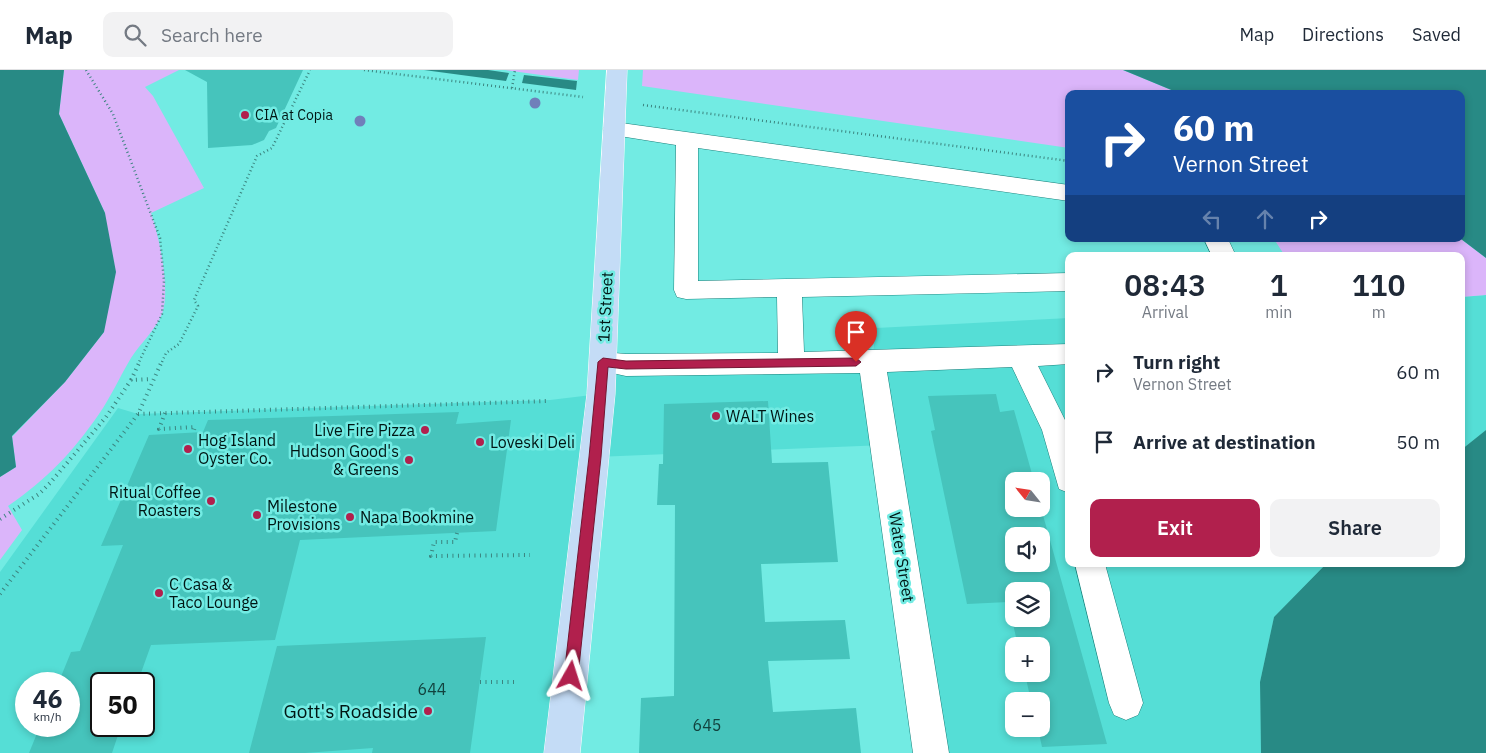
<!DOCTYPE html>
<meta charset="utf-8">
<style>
:root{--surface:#fff;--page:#f2f2f3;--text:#1f2937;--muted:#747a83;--line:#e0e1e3;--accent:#b1204d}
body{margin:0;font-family:"IBM Plex Sans",sans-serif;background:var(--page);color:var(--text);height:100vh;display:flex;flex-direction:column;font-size:19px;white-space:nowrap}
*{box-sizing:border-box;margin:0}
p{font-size:16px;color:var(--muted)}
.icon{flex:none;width:28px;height:28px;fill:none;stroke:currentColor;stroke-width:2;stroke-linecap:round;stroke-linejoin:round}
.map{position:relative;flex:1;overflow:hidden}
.sheet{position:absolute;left:1065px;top:182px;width:400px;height:315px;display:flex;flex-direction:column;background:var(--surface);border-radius:10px;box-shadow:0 2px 8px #0003}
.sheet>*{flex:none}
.top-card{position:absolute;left:1065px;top:20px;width:400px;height:152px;border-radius:10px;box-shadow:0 2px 8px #0003;background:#1a4fa0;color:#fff;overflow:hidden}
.needle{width:32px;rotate:300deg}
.tools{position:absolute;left:1005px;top:402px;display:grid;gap:10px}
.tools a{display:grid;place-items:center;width:45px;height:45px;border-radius:10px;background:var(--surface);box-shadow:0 2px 8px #0003;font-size:25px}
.speed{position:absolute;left:15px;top:602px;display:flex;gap:10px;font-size:25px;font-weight:700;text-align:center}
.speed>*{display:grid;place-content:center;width:65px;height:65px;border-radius:50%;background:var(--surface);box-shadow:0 2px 8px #0003;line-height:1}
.speed small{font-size:12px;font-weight:400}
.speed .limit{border:2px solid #111;border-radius:8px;background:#fff;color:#111}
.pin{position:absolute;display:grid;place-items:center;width:42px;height:42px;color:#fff;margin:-51px -21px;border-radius:50% 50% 50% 0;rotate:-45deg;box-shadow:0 0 5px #0007}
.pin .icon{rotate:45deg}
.me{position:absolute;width:55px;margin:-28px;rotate:6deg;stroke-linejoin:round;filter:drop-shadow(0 0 4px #0008)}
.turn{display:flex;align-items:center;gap:18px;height:105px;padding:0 25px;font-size:22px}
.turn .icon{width:65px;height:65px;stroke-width:2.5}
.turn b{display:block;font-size:35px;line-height:42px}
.lanes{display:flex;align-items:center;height:48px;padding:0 25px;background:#0003;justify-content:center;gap:25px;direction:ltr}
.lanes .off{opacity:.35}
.eta{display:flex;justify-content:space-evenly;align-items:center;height:85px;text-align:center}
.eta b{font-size:30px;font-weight:600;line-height:35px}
.primary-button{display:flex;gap:10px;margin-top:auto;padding:10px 25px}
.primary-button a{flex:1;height:58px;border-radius:10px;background:var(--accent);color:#fff;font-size:20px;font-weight:600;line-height:58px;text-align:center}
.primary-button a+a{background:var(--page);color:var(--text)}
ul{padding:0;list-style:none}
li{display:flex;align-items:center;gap:15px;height:70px;padding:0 25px}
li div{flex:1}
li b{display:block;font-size:19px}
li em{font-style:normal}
header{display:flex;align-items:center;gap:30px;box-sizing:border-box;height:70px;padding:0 25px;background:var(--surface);border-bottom:1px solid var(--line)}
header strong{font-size:24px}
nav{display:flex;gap:28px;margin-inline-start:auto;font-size:18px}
.search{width:350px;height:45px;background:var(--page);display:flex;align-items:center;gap:12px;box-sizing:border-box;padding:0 18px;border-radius:10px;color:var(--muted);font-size:19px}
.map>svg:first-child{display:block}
.built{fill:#55ded6;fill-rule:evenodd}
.green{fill:#dbb5fa}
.water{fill:#288a85}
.building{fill:#46c4bc;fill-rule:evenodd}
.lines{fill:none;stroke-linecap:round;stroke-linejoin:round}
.minor-casing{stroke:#1a807b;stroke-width:1}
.major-casing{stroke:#fff;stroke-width:1}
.path-far1{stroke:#3b847f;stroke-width:2.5;stroke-dasharray:1 3;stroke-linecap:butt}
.path{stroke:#3b847f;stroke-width:4;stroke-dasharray:1 4.5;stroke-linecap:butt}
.minor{fill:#fff;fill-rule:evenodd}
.major{fill:#c4dcf6;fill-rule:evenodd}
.tree{fill:#707fba}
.route{fill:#b1204d;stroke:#731532}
.poi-dot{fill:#b1204d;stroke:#72ebe3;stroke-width:2}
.labels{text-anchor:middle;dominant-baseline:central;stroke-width:5;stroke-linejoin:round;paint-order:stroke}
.far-poi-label{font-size:14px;fill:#001614;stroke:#72ebe3;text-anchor:start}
.street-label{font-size:16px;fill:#001614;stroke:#72ebe3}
.poi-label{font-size:16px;fill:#001614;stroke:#72ebe3;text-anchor:start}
.near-number-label{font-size:16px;fill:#12423e}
.near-poi-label{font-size:19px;fill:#001614;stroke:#72ebe3;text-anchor:end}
</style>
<header>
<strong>Map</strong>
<div class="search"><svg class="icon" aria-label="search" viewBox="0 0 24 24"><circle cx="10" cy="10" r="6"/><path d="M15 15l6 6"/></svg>Search here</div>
<nav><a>Map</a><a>Directions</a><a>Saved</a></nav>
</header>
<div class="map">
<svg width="1486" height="683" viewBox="0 0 1486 683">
<rect width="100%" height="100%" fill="#72ebe3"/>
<path class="built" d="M1486,225V360L1461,380V227Z
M1069,248V494H1326L1274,547L1260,612L1261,683H931L885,375L596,387L569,683H0V502L118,338L138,344L550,330L600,324L603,292H872L876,258ZM1014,411H1041V439H1014ZM1014,466H1041V494H1014ZM1014,521H1041V549H1014ZM1014,576H1041V604H1014ZM26,614H69V656H26ZM101,614H144V656H101ZM1014,631H1041V659H1014Z"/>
<path class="green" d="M64,0H179L145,17L153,26L204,118L151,143C159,166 171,220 162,244C156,259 140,274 131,288C120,306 111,327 99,344C72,383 47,409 8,436L22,460L0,490V407L16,397L12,367L65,312L104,262L105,143L59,44Z
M505,0H579L578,10Z
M643,0H1123L1181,24H1069V78L642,16Z
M1274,169H1461L1486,188V225L1461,227V186H1285Z"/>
<path class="water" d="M0,0H64L59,44L105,143L116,202L104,262L65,312L12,366L16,397L0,407Z
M424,0H488L509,3L506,11Z
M1123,0H1486V188L1461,169V24H1181Z
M524,5L577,11L576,20L522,13Z
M1486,360V683H1261L1260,612L1274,547L1326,494H1461V380Z"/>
<path class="building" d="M185,0H303L276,58L269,61L264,70L252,75L208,78L207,12Z
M996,324L1000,342L1014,340L1034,411H1014V439L1041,438L1107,674L1042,677L1038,659H1041V631H1031L1025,604H1041V576H1018L1008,532L967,534L931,361L935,360L928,326ZM1014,466H1041V494H1014ZM1014,521H1041V549H1014Z
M768,331L772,393L828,392L838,492L761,494L765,552L845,550L850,589L768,591L773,642L856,638L861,683H639L641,628L674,626L675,435H657L659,394H663L664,334Z
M459,342L456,354L511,350L496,461L300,470L275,570L151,575L137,614H101V656H121L112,683H29L40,656H69V614H58L71,582L80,581L123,475L101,476L149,365L203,362L208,350Z
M486,567L470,683H372L373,678L305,683H249L277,576Z"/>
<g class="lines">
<g class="minor-casing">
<path id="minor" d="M614,52L1069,115V131L698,78V211L1069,203V221L802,227L804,282L1069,274V294L1038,296L1069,358V423L1059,419L1042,360L1012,297L887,302L949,683H913L860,303L626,306L594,299L590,292L594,285L603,282L626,284L778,283L777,227L686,229L677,227L674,220L676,75L607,64L603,59L607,54Z
M1204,169H1228L1236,186H1212Z
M1075,494H1105L1143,633L1138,645L1126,650L1114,645L1109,633Z"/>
</g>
<g class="major-casing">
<path id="major" d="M607,0H627L615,324L580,683H544L587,324Z"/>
</g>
<path class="path-far1" d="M86,0L113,44L160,168L164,211L162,244L139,292
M364,0L583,27
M512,18L515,0
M643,35L1069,91
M162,292L166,283L179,274L198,236L194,230L257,86L272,78L310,0"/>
<path class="path" d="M131,310L140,291
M165,343L159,359L195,357L193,363
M138,344L548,331
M0,449L39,424L50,413L106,347L131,310L152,309
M457,463L455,472H434L431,486L530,485
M0,524L138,344L162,291
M480,612H517"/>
<use href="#minor" class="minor"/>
<use href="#major" class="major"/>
</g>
<g class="tree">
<circle cx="535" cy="33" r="5.5"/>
<circle cx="360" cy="51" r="5.5"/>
</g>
<path class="route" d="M603,288L626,291L856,288L861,292L856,296L626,299L608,297L601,387L578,606L576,611L571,613L566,611L564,606L589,387L598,292Z"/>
<g class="poi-dot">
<circle cx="245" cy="45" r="5"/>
<circle cx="716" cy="346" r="5"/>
<circle cx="425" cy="360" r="5"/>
<circle cx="480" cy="372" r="5"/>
<circle cx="188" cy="379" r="5"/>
<circle cx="409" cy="390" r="5"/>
<circle cx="211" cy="431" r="5"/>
<circle cx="257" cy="445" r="5"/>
<circle cx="350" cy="447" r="5"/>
<circle cx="159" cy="523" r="5"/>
<circle cx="428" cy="641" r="5"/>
</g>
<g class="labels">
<g class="far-poi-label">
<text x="255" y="45">CIA at Copia</text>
</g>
<g class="street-label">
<text transform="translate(605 237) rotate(-87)">1st Street</text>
<text transform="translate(902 487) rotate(81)">Water Street</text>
</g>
<g class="poi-label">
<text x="726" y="346">WALT Wines</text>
<text x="415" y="360" text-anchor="end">Live Fire Pizza</text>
<text x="198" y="370">Hog Island<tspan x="198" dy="18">Oyster Co.</tspan></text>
<text x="490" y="372">Loveski Deli</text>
<text x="399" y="381" text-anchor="end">Hudson Good's<tspan x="399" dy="18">&amp; Greens</tspan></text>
<text x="201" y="422" text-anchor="end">Ritual Coffee<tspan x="201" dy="18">Roasters</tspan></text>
<text x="267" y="436">Milestone<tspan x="267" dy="18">Provisions</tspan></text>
<text x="360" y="447">Napa Bookmine</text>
<text x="169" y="514">C Casa &amp;<tspan x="169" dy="18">Taco Lounge</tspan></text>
</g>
<g class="near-number-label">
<text x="432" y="619">644</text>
<text x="707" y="655">645</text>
</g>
<g class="near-poi-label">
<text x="418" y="641">Gott's Roadside</text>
</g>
</g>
</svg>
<div class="tools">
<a><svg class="needle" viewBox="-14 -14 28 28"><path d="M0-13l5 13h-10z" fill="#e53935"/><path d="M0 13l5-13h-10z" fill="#747a83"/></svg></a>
<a><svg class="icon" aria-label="sound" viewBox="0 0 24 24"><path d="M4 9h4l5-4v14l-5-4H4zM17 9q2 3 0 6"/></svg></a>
<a><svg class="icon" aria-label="layers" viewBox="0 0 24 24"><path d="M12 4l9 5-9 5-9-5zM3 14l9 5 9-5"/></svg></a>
<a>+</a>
<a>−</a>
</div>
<div class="speed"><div>46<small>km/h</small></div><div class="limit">50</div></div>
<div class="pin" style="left:856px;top:292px;background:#d93025"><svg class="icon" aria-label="arrive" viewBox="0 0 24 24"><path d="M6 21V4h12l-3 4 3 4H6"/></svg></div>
<svg class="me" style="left:571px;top:606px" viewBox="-20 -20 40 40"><path d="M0-17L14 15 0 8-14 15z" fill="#b1204d" stroke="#fff" stroke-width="4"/></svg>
<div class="top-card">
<div class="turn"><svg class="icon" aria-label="right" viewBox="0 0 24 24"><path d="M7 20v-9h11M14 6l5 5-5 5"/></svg><div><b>60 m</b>Vernon Street</div></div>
<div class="lanes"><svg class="icon off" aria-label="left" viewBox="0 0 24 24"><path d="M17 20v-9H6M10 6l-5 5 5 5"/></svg><svg class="icon off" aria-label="ahead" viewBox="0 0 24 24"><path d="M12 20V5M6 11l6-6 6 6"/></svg><svg class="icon" aria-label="right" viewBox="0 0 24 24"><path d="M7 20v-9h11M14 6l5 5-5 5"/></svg></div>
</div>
<section class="sheet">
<div class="eta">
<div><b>08:43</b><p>Arrival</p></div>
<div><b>1</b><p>min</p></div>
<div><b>110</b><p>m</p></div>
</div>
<ul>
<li><svg class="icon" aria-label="right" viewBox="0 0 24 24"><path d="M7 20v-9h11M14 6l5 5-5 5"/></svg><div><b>Turn right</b><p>Vernon Street</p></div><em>60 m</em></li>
<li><svg class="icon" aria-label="arrive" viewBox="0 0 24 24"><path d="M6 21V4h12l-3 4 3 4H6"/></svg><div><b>Arrive at destination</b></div><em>50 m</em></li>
</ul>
<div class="primary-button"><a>Exit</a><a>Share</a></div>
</section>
</div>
